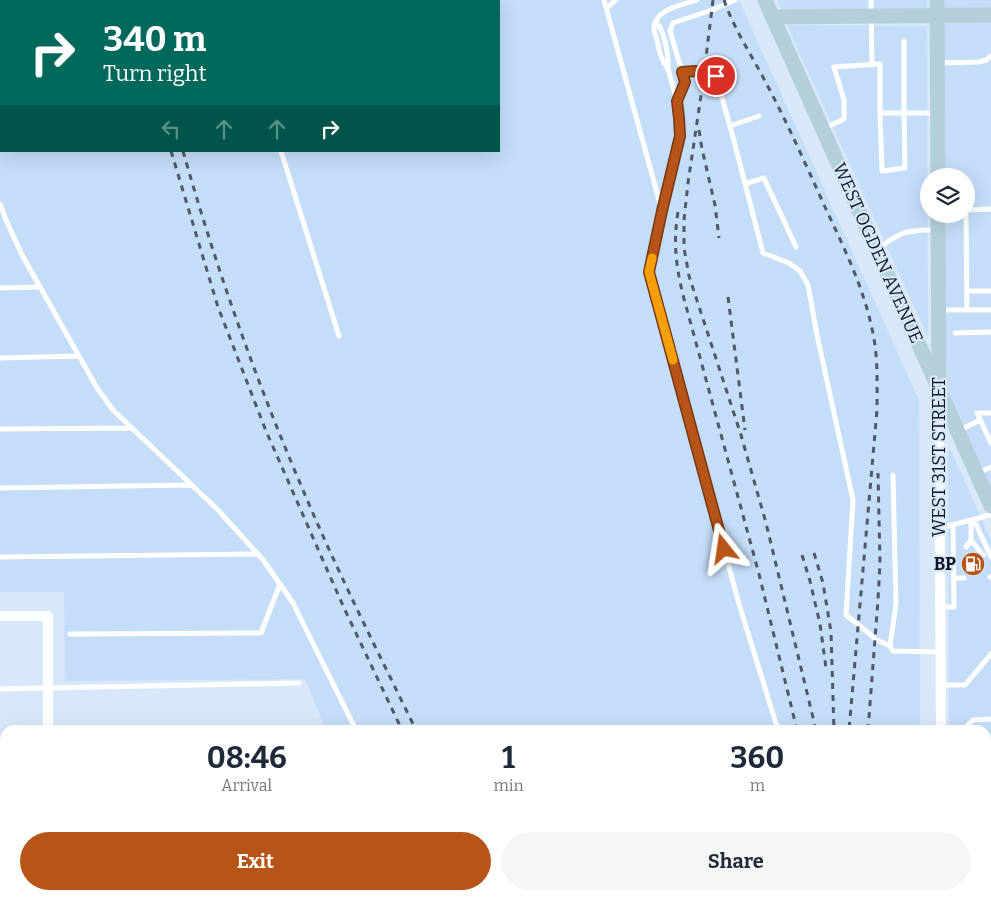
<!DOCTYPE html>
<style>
:root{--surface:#fff;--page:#f6f6f7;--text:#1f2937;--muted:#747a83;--accent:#b75519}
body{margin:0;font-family:Bitter,serif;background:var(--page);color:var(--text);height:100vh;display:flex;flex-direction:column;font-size:19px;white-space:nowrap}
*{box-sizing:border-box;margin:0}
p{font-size:16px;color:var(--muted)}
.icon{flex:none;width:28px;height:28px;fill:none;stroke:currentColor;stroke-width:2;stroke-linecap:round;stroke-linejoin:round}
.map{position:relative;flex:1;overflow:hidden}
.sheet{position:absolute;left:0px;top:725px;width:991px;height:175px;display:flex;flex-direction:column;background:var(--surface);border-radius:15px 15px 0 0;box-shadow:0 5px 20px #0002}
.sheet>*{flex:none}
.banner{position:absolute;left:0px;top:0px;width:500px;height:152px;box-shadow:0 5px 20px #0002;background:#00695c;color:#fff;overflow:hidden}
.controls{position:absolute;left:920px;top:168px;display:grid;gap:10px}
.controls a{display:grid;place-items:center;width:55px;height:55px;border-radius:50%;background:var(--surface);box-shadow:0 5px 20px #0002;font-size:25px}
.pin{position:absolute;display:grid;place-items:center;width:42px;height:42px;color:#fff;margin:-21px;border:2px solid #fff;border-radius:50%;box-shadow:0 1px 5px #0007}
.me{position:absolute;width:55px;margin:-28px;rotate:345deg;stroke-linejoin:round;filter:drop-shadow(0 0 4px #0008)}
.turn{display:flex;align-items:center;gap:18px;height:105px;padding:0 20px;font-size:22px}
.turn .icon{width:65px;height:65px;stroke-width:2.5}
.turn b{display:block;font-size:35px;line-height:42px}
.lanes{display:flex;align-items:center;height:48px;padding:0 20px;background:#0003;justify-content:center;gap:25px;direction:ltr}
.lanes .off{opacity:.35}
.eta{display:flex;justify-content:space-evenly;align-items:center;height:85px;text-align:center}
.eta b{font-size:30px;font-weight:700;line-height:35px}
.primary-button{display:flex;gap:10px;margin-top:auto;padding:10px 20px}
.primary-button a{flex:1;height:58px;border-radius:30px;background:var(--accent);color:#fff;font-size:20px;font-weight:700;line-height:58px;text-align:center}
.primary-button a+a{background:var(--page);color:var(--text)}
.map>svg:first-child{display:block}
.built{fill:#c4ddf8;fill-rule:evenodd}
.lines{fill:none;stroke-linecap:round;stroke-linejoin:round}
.service{stroke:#fff;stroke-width:5}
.minor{stroke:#fff;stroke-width:10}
.secondary{stroke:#b3d0da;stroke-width:15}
.rail{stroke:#4e5966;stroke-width:3;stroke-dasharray:6 6;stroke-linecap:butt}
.route-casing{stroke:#773710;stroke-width:12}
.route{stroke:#b75519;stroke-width:9}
.slow{stroke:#f59e0b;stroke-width:9}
.labels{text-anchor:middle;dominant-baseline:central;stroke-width:4.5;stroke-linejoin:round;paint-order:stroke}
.street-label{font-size:18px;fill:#0e1721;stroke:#d8e8f9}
.poi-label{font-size:18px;font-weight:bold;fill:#0e1721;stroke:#d8e8f9;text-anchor:end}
</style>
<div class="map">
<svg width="991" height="900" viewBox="0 0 991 900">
<rect width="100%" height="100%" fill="#d8e8f9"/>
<path class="built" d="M0,0H739L919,400L920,730H326L305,679L65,681L64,592H0ZM1,1H499V151H1Z
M777,0H927V9L782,11Z
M939,0H991V501L940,389V214H966V176H940Z
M787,25L927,26L928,338L922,324Z
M948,450H951L991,540V900H949V895H986V730H949Z
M361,895H920V900H361Z"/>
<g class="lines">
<path class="service" d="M233,0V1
M604,0L662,211L680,136L679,118L677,101
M871,0L872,65
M607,8L616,0
M656,22C665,32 669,56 668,69C661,60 659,51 657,40C656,37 654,32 654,29C654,9 682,5 697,0
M940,63L979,62L986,60L991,56
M668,69L677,101L685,82L670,31L673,23L712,10L735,0
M682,72L695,71L716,76L733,137L763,253L789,263L800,271L808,285L817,335L853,500L846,615L870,634L875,639L890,646
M880,113L882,171L905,168L904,113H936
M730,126L759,116
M825,128L844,119V100L834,67L880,64V113H904V41
M281,151L339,336
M745,184L764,178L796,247
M0,204L6,220L22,255L97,388L113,410L218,510L264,561L293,603L356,730
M966,210L991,209
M662,211L649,272L739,604L778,730
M966,214L967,310
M879,248C902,231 906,230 935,230
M0,288L40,287
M967,291H991
M941,310H991
M955,333L991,332
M0,358L79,356
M991,413H977L991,443
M0,429L131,428
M958,431L980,420
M978,473L991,467
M893,475L896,604L890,646L893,651L940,652
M0,488L191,485
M974,520L991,557
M971,521V540L983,555
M940,528L991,515
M966,547L971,540
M0,557L258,554
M990,577H991
M954,578H964
M941,607H954L953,525
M70,634L261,633L280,584
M941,685H965L991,654
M0,689L299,683
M967,730V726L973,720L991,719
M986,760H991
M0,838H5
M385,895V900
M434,895L436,900
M796,895V900"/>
<path class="minor" d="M939,396L941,730
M0,616H48V730
M0,763H5
M49,895V900
M941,895V900
M346,900V895"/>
<path class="secondary" d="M765,0L991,506
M937,0L938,176
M772,17L991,15
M938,214L939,383"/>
<path class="rail" d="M127,0V1
M141,0V1
M713,0L703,82L688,183L684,220V248L689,276L741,435L766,523L816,730
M724,0C734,29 751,54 765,81C787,122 806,165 825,207C845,250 866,292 874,339C878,362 877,386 877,410L849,730
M699,130L702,149L715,205L719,238
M171,151L218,307L266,431L344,608L402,730
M183,151C215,264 254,375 300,483C335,567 376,648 416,730
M678,212C673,242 676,266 683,295L759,574L797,730
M728,297L745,430
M814,553L823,583L831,632L834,730
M802,555L810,581L820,624L826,668
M868,730L878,600L880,563L878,473
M481,895L483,900
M495,895L497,900
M824,900V895
M834,900V895
M851,900V895"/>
</g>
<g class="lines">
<g class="route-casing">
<path id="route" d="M716,76L695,71L682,72L685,82L677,101L679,118L680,136L662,211L649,272L724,549"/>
</g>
<use href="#route" class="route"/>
<path class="slow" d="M652,258L649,272L673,360"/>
</g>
<defs>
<g id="fuel-disc" transform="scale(1.25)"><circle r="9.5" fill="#b75519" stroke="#d8e8f9"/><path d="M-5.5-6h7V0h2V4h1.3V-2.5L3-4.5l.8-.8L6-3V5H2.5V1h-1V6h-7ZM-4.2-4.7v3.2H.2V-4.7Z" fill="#fff"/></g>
</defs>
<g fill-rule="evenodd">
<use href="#fuel-disc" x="973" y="564"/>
</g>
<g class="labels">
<g class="street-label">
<text transform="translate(878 253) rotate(66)">WEST OGDEN AVENUE</text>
<text transform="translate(939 457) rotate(-90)">WEST 31ST STREET</text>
</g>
<g class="poi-label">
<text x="956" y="564">BP</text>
</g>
</g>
</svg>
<div class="controls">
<a><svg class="icon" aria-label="layers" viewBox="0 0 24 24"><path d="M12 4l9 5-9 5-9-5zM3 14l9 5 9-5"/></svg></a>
</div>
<div class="pin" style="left:716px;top:76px;background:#d93025"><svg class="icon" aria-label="arrive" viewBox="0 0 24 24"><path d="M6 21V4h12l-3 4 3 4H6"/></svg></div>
<svg class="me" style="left:724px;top:549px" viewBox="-20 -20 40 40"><path d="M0-17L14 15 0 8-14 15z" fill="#b75519" stroke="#fff" stroke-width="4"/></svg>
<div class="banner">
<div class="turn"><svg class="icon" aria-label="right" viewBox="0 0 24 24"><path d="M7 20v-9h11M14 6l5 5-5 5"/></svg><div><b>340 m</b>Turn right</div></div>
<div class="lanes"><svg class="icon off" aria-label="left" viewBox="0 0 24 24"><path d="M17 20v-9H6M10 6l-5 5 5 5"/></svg><svg class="icon off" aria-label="ahead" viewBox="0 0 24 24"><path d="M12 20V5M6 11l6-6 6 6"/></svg><svg class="icon off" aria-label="ahead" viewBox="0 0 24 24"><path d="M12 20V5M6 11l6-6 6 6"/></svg><svg class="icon" aria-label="right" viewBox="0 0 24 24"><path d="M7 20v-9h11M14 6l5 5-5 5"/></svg></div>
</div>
<section class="sheet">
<div class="eta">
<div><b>08:46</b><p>Arrival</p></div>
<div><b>1</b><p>min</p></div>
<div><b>360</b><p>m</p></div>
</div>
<div class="primary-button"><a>Exit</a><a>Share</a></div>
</section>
</div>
